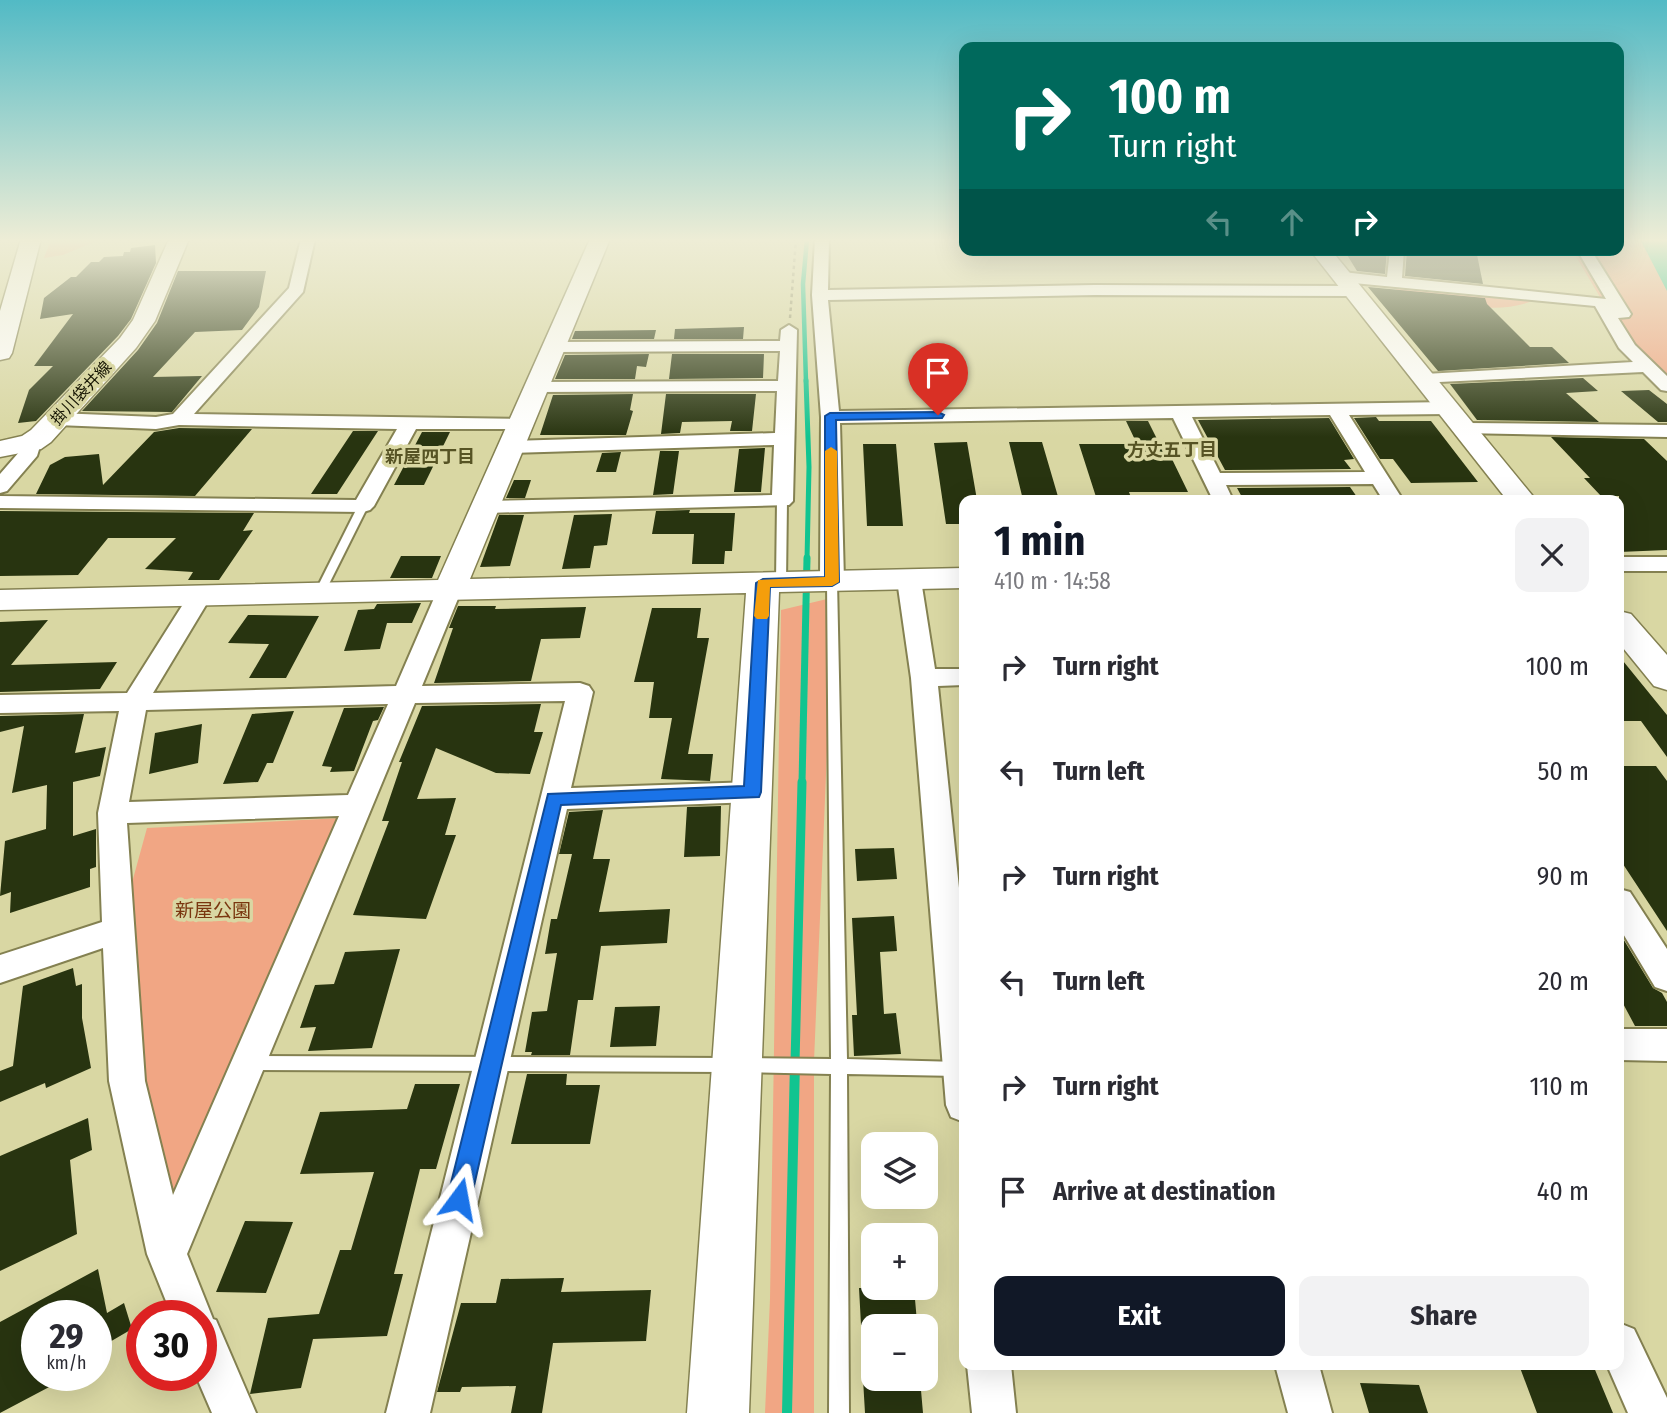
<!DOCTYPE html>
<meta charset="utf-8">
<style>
:root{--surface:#fff;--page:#f2f2f3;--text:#2b2b33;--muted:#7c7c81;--accent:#111827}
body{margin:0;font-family:"Fira Sans Condensed","Noto Sans JP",sans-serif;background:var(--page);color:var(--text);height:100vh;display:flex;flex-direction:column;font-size:26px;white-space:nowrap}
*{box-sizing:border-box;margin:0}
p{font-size:23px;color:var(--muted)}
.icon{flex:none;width:38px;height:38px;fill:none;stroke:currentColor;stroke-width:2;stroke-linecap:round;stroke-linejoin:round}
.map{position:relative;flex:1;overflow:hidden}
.drawer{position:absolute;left:959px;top:495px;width:665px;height:875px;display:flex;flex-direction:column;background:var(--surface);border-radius:14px;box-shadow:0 7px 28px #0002}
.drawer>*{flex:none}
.hud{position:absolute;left:959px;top:42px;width:665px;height:214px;border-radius:14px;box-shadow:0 7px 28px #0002;background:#00695c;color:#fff;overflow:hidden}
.fabs{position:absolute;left:861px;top:1132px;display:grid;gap:14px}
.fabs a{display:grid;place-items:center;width:77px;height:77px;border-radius:14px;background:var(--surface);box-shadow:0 7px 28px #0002;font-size:35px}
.speed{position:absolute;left:21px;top:1300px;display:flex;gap:14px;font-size:35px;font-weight:700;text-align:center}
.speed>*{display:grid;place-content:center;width:91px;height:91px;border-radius:50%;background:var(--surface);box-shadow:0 7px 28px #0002;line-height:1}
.speed small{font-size:18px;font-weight:400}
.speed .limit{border:10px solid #d22;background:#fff;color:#111}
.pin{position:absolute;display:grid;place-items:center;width:60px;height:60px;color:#fff;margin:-72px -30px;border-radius:50% 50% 50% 0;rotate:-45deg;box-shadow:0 0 7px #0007}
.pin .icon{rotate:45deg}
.me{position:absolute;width:77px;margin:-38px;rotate:13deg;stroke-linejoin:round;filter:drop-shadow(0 0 5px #0008)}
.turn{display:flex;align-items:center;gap:24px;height:147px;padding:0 35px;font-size:32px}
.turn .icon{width:91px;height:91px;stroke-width:2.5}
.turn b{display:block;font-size:49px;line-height:60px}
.lanes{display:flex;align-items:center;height:66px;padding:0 35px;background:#0003;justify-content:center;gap:35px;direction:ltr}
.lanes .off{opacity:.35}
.round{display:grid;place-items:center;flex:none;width:74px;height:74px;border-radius:14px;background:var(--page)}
.head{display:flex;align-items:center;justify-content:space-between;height:119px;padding:0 35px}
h1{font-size:42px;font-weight:700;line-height:52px;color:var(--accent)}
.cta{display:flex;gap:14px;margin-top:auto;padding:14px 35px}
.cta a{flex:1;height:80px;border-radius:14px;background:var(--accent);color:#fff;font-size:28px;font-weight:700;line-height:80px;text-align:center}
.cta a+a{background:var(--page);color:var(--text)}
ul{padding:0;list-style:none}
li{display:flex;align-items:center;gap:21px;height:105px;padding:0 35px}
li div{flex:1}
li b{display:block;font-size:26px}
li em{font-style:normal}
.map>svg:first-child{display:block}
.green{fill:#f1a684}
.water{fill:#11c490}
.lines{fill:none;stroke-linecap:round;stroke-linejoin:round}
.stream-far4{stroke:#11c490;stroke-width:4.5}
.stream-far3{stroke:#11c490;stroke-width:5}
.stream-far2{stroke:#11c490;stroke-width:7}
.stream-far1{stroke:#11c490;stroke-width:9}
.stream{stroke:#11c490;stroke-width:10}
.building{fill:#283410}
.lane-casing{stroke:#848151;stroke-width:4}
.street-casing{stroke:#848151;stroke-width:4}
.secondary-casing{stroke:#848151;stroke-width:3}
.path{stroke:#93926a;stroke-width:2.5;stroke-dasharray:3.5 3.5;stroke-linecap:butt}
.lane{fill:#fff;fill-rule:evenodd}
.street{fill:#fff;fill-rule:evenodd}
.secondary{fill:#fff;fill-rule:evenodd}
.route{fill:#1a73e8;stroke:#114b97;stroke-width:2}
.slow{fill:#f59e0b}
.labels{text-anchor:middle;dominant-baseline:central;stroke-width:7;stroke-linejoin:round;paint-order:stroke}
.far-street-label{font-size:16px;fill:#161503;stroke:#d9d7a3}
.far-neighbourhood-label{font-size:18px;font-weight:bold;fill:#565324;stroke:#d9d7a3}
.park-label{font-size:19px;fill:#7a360f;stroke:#d9d7a3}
</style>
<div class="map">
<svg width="1667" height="1413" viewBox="0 0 1667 1413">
<rect width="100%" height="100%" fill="#d9d7a3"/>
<path class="green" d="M51,239H101L63,255L44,258Z
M1619,239H1667V384L1629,346L1572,250H1619Z
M1394,281L1535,300C1493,318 1441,300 1397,292Z
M827,599L833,608L814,1061V1413H765L770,1299L781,610Z
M341,818L167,1254L119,930L147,828Z"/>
<path class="water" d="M1640,239H1667V291Z"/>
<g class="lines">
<path class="stream-far4" d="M806,382L803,284L807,239"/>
<path class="stream-far3" d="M806,380L809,467L807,560"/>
<path class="stream-far2" d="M802,783L807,558"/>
<path class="stream-far1" d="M795,1063L802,782"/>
<path class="stream" d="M787,1413L795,1062"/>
</g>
<path class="building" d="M155,245L156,263L131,319L118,336L36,421L18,423L29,390L53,366H34L73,314L40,319L44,298L71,277H76L91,262H99L104,257L123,256L124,252H130L131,248Z
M1344,250H1387L1385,274L1357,271Z
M1407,250H1476L1483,284L1405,276Z
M178,271H266L259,307L242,330L195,332L153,377L202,376L172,412L82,411L138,350L157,323Z
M1368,287L1485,298L1487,304L1530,347H1552L1569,363L1438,371Z
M744,327L743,339H674L675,329Z
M656,330L654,339H572L575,331Z
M649,354L646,367L637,366L635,379H555L565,355Z
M672,354H764L763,378L669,379Z
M1583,378L1598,391L1566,393L1599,422L1477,420L1450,384Z
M1649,390L1667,404V422H1658L1621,391Z
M633,394L630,410L633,411L626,435H540L553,395Z
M666,394H756L752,431H730L732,421L682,422L680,433L661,434Z
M1376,417L1379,421H1431L1478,482L1411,483L1393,459H1380L1354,418Z
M1329,418L1354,459L1344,460L1351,469L1225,470L1198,420Z
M1126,421H1148L1166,457H1171L1188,492H1129L1132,500H1097L1079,444H1137Z
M179,428L252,429L195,496L36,494L50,465L65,457L99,454L103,485L154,432Z
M353,431H378L337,494H311Z
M422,432H450L424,485H394Z
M1551,437L1644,439L1667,461V550L1619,552V496H1601L1584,478H1590Z
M967,442L977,500H964V524H946L934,443Z
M1009,442H1042L1059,500H1023Z
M863,444H896L903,526H867Z
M765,448L761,492H734L739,449Z
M660,451H679L673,494L653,495Z
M621,452L616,472H596L602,453Z
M514,480H531L525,498H506Z
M1350,487L1357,497L1336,498L1338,500H1312L1310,498L1243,499L1237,488Z
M690,510L689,513H735L732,551H725L724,564H692L694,534H652L656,511Z
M0,511L254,513L243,531L253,530L219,580H188L193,572L145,569L176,538H108L78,575L0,576Z
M612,514L607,545L594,546L590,568L562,569L574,515Z
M499,515H524L510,566L480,567Z
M401,556H441L432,578H390Z
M421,603L412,623H387L380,649L344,651L358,610L374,609L377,604Z
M458,606H496L495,609L586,607L580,638L541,639L531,681L434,683L453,628H449Z
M652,608H701L697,638H709L688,754H713L710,781L661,779L672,718H649L654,682H634Z
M248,615L319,616L286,678H249L269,644L228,643Z
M48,620L11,665L117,662L100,689L0,692V622Z
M1619,656L1667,715V757L1641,721H1619Z
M541,704L534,732H543L530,774L496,773L436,748L417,799L456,798L445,835H456L426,919L353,915L389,821H382L402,762H399L422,706Z
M384,707L378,720L373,721L354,771L330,772L332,767L322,766L344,708Z
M294,711L273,763H267L258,782L223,784L252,714Z
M84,714L75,753L106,747L100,776L73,782V836L96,829V867L90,869V887L10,913L11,892L0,896L5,841L46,829L47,785L12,793L24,726L0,732V716Z
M202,724L198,763L149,774L155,733Z
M1619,766H1656L1667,781V931L1619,858Z
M721,806L720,856L684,857L687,807Z
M603,810L593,859H610L599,912L670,909L667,943L601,946L593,1000H578L570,1055H531L532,1052H525L532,1012L547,1011L557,953L545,954L551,919H557L572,854H559L569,812Z
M894,848L897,879L857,881L855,849Z
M894,916L897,951L880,952L884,1014L896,1013L901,1054L854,1056L852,1015H857L852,918Z
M1619,932L1653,988L1662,993L1667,1002V1026H1635L1619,996Z
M400,949L372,1048L308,1051L316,1027L300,1028L315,985L334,984L345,952Z
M73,968L76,986L82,984V1018L91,1068L46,1088L45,1083L0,1102V1071L13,1066L23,986Z
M660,1006L656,1046L610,1047L615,1007Z
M527,1074H567L566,1085H600L590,1144H511Z
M415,1084H460L436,1169H420L394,1274H403L387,1336L313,1339L301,1388L250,1394L268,1318L319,1314L340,1250H351L374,1172L300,1174L320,1112L407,1109Z
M88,1118L92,1150L70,1160L77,1234L0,1271V1156Z
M245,1221L293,1222L266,1293L216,1292Z
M98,1269L107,1313L124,1303L132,1329L96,1350V1319L102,1316H37V1376H70L0,1413V1322Z
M564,1278L561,1292L651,1290L646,1341L553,1343L542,1413H511L516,1386L462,1387L460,1392H437L461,1303H496L501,1279Z
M859,1288H914L917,1322L861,1325Z
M1519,1365H1593L1613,1413H1537Z
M863,1379H920L923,1413H865Z
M1360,1383L1419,1385L1428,1413H1369Z"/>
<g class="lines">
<g class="lane-casing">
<path id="lane" d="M782,498L787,501L786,583L781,586L776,583L777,501Z
M363,503L368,506L324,594H316L315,592L358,506Z
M832,578L837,581L847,1059L959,1062L964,1063V1075L959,1076L847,1074L849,1413H829L831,1074L746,1072L740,1070L738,1065L740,1060L746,1058L831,1059L827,581Z
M252,1056L728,1058L734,1060L736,1065L734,1070L728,1072L252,1070L246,1068L244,1063L246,1058Z"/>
</g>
<g class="street-casing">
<path id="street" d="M301,239H315L303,292L194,414L520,419L527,421L530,425L527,429H416L374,506L370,510L363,512L0,508V496L356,500L397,429L179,425L156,429L57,425L48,419L57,413L156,417L173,414L289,288Z
M815,239H829L828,290L1095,285L1353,286L1361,291L1353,296L1095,295L828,300L839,411L1449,402L1458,408L1449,414L1349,415L1403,500H1383L1373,484L1226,485L1233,500H1213L1173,418L840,423L844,581L840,586H824L820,581L821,417L812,295ZM1330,415L1365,472L1220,473L1192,417Z
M1390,250H1404L1402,278L1606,299L1577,250H1591L1631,314L1629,317L1618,318L1635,345L1667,376V391L1661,390L1643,372L1419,383L1416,379L1419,375L1425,374L1633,362L1619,348L1595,306L1343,282L1335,277L1343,272L1387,277Z
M789,325L797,330L793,501L789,505L486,513L479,511L475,507L479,503L486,501L772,495L774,445L511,453L501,447L511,441L775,433L777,391L537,392L528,387L537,382L778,381L780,351L554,352L545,347L554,342L780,341L781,330Z
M1467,423L1667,425V437L1460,433L1457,429Z
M31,437L41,443L37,456L7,491L0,493V474L20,451L24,439Z
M1619,557H1667V571H1619Z
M909,573L917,575L921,580L935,669H964V685L938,686L964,936V1122L951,1117L946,1105L911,678L897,580L901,575Z
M450,582L458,584L462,589L422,686L580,683L589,686L593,692L571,788L753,782L763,785L767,792L763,799L753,802L567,809L430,1413H386L565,701L415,703L187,1254L213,1319L216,1320L256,1413H212L196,1376H201V1316H172L147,1254L109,1081L103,948L0,983V955L102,922L98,813L119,711L0,713V695L127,693L192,590H208L212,595L153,693L396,686L438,589L442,584ZM388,704L348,795L129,802L146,710ZM339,816L173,1195L145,1081L127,823Z
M1619,889L1630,892L1667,949V991L1655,987L1619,927Z
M1619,1029H1667V1061L1619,1060Z
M1619,1323L1634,1329L1667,1398V1413H1628L1607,1365H1619Z
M967,1365H1011L1016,1413H972Z
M1275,1365H1319L1332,1413H1288Z"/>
</g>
<g class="secondary-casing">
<path id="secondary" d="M21,239H41L12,353L9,358L0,360V311Z
M169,239H189L155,321L136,348L51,442L41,449L0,457V441L22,436L31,430L120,338L133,320Z
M590,239H610L470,579L964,568V588L779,592L749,1413H687L746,593L0,610V590L438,580Z
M1310,250H1331L1536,500H1507Z
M1619,611L1631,614L1667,655V690L1654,686L1619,643Z"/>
</g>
<path class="path" d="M790,318L796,239"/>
<use href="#lane" class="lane"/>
<use href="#street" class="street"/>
<use href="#secondary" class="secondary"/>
</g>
<linearGradient id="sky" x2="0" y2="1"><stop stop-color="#52bac5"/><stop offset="0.55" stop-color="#eeedd6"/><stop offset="1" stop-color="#eeedd6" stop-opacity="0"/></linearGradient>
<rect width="1667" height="437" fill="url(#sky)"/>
<path class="route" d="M938,412L944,415L942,418L836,420L839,582L832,586L770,587L761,792L759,797L561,805L471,1199L467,1208L459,1211L451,1208L447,1199L548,794L744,786L756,583L763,579L825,577V416L830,413Z"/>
<path class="slow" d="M831,447L837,451L839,582L832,586L770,587L769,616L767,619H757L754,616L758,580L825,577V451Z"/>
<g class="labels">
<g class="far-street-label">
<text transform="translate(81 393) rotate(-47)">掛川袋井線</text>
</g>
<g class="far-neighbourhood-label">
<text x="1172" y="450">方丈五丁目</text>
<text x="430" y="457">新屋四丁目</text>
</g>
<g class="park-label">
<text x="213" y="910">新屋公園</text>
</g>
</g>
</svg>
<div class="fabs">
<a><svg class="icon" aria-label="layers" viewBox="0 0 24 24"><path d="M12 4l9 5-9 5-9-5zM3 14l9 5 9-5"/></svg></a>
<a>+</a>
<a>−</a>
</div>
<div class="speed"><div>29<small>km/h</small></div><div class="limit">30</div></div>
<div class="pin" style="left:938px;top:415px;background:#d93025"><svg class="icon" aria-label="arrive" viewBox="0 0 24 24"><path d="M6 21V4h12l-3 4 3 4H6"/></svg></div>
<svg class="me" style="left:459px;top:1199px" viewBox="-20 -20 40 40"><path d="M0-17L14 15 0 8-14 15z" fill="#1a73e8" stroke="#fff" stroke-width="4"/></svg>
<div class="hud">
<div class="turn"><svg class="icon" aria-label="right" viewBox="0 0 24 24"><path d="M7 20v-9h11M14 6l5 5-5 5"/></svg><div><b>100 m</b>Turn right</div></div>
<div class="lanes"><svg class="icon off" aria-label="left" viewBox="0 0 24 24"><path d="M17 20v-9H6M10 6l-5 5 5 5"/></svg><svg class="icon off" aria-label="ahead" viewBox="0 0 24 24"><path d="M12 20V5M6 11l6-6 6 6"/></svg><svg class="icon" aria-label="right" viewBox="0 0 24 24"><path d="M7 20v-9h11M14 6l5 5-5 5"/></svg></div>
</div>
<section class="drawer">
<div class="head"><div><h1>1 min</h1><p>410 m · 14:58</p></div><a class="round"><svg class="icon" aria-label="close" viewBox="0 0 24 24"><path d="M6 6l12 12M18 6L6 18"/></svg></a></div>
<ul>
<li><svg class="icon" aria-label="right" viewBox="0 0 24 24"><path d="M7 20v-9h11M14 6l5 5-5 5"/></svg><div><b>Turn right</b></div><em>100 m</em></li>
<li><svg class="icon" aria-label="left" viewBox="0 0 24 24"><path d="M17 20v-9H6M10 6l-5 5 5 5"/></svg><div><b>Turn left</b></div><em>50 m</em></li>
<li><svg class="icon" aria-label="right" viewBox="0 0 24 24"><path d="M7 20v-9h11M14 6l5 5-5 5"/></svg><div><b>Turn right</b></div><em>90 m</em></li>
<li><svg class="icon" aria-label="left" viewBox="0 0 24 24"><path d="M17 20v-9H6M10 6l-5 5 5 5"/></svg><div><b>Turn left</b></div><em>20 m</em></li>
<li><svg class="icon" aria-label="right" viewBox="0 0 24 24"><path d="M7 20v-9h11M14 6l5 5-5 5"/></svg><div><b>Turn right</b></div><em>110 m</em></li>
<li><svg class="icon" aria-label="arrive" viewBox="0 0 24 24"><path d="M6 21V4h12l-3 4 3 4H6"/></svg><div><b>Arrive at destination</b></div><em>40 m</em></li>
</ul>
<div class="cta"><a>Exit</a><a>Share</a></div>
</section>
</div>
